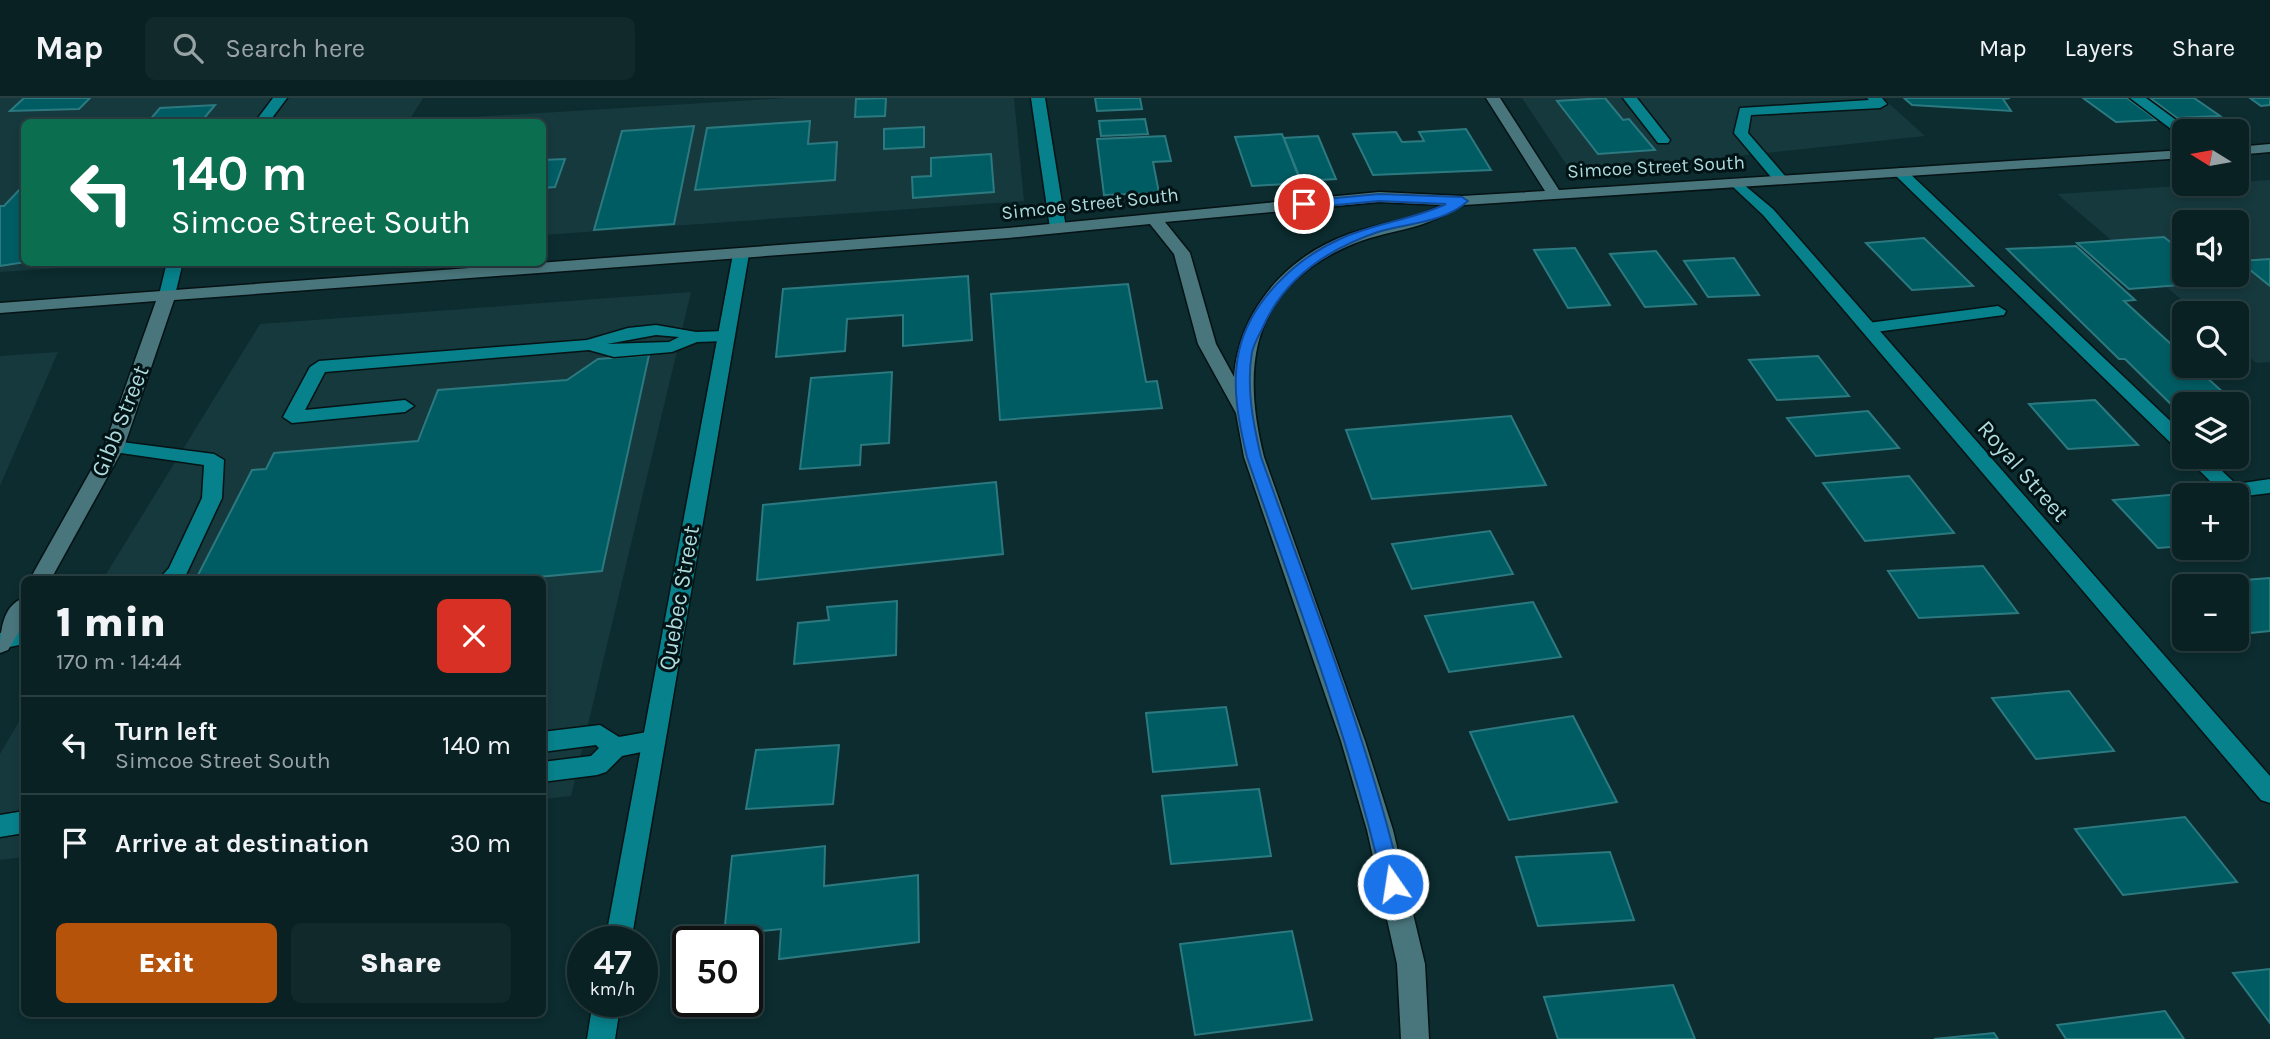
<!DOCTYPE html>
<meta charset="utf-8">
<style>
:root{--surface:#092123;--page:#12292b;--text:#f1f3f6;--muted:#99a3a6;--line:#293e41;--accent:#b45309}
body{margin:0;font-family:Karla,sans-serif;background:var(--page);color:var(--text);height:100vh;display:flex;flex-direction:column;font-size:26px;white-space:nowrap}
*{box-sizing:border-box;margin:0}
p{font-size:23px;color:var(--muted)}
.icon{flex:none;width:38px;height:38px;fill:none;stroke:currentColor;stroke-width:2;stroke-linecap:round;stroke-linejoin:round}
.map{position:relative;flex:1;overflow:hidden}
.details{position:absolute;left:21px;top:478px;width:525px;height:441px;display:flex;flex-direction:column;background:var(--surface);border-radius:10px;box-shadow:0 4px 10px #0003,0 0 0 2px var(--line)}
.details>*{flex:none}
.banner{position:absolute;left:21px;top:21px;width:525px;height:147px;border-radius:10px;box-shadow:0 4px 10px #0003,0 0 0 2px var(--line);background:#0b6e4f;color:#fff;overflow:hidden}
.needle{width:46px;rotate:281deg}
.buttons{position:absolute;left:2172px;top:21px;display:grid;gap:14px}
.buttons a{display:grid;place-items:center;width:77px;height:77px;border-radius:10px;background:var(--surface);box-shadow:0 4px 10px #0003,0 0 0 2px var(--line);font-size:35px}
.speed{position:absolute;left:567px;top:828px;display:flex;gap:14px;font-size:35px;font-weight:700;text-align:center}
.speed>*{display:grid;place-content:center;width:91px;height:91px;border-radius:50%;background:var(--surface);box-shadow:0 4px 10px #0003,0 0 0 2px var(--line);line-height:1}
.speed small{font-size:18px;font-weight:400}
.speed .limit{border:4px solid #111;border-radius:10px;background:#fff;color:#111}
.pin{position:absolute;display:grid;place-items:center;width:60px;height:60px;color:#fff;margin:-30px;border:4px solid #fff;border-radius:50%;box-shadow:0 2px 7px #0007}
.me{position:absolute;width:77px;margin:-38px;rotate:347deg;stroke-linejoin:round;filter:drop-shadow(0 0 5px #0008)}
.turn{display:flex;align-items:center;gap:24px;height:147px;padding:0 35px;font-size:32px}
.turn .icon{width:91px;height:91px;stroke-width:2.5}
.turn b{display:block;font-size:49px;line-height:60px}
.round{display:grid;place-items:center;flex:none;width:74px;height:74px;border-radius:10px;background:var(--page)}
.overview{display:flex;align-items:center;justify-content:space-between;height:119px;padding:0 35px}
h1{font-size:42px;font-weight:800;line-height:52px}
.action{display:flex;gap:14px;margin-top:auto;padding:14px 35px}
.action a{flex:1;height:80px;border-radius:10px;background:var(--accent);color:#fff;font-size:28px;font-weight:800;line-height:80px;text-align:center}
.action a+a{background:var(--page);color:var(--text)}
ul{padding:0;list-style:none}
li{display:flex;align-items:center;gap:21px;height:98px;padding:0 35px;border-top:2px solid var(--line)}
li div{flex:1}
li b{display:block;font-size:26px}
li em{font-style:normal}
header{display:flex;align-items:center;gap:42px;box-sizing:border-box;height:98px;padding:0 35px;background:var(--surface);border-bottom:2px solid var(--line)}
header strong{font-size:33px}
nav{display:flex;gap:38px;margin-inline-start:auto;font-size:24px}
.search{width:490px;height:63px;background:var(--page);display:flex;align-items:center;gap:18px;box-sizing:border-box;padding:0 24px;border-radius:10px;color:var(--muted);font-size:26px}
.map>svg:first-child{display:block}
.built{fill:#16393d;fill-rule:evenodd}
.building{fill:#005c63;stroke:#2c7980;stroke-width:2}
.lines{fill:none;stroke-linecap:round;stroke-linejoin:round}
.service-casing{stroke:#061213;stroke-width:3}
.minor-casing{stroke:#061213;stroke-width:3}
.tertiary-casing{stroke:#061213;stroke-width:3}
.secondary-casing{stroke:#061213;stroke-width:3}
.service{fill:#07818b;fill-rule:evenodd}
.minor{fill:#07818b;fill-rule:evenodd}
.tertiary{fill:#07818b;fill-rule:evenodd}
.secondary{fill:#49767c;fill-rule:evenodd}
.route{fill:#1a73e8;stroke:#114b97;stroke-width:2}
.labels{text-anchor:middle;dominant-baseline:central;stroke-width:6;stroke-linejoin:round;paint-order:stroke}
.far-street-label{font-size:19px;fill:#afdbdf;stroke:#011315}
.street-label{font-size:23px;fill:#afdbdf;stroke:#011315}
</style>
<header>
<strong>Map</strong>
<div class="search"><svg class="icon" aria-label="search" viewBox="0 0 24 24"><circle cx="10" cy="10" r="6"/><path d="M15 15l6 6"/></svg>Search here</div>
<nav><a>Map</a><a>Layers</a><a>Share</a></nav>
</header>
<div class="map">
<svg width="2270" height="941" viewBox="0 0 2270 941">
<rect width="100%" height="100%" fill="#0c2c2f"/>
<path class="built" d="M0,0H423L409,23L785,0H1014L1024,103L543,137L542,24H24V164L142,165L0,174Z
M1522,0H1883L1925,38L1711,61L1568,69Z
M2270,82V264L2256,265L2237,248L2236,215H2197L2057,96ZM2184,124H2236V177H2184Z
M691,194L571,698L543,701L542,481H103L260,226Z
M58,254L0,388V258Z
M24,615V759L0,762V656Z"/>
<path class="building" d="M24,0H90L79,11L10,13Z
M886,0L885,18L855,19L856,1Z
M1095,0H1140L1142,11L1097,13Z
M1605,0L1623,22L1629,21L1655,52L1598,56L1557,3Z
M1904,0H2010L2003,1L2011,13L1912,7Z
M2083,0H2127L2157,22L2116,24Z
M2150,0H2194L2220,18L2177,20Z
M2250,0H2270V7L2261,8Z
M215,7L201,24H148L160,10Z
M1145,21L1148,36L1101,38L1099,23Z
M810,23L808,46L837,44L835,82L695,92L707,30Z
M694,28L674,126L594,132L622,33Z
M924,29V49L884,51V31Z
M1466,31L1491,72L1373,77L1353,36L1396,34L1402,44L1424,43L1419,34Z
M1282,36L1301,85L1252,88L1235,39Z
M1165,38L1171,63L1153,64L1159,95L1104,97L1097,41Z
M1318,38L1336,81L1301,83L1284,40Z
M991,56L994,94L913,100L912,79L931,78V60Z
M565,61L555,89L542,90V62Z
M24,87L26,164L0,168V108H4Z
M2164,139L2184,155V177H2211L2220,184L2129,191L2077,145Z
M1924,140L1973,188L1912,192L1866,145Z
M2076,148L2135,202L2124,203L2184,258V268H2194L2236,306H2184V319L2125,261H2119L2007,151Z
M1575,150L1610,207L1568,210L1534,152Z
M1656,153L1696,206L1645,209L1610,156Z
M1734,160L1759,197L1708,199L1684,163Z
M2270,161V188L2239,163Z
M968,178L972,242L903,248V217L847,221L845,253L776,259L783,191Z
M1128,186L1146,284L1157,283L1162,310L1000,322L991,196Z
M649,257L602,473L516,481H196L252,372L266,371L274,355L418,343L438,292L567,282L598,261Z
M1818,258L1849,298L1777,302L1749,262Z
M892,274L889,345L861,347L860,367L800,371L811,280Z
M2095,302L2138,347L2068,351L2029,306Z
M1868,313L1899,350L1816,358L1787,320Z
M1511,318L1546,387L1372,401L1346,332Z
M1909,378L1954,435L1865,443L1823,385Z
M996,384L1003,456L757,482L763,407Z
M2180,396L2184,400V448L2158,450L2113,402Z
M1490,433L1513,476L1412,491L1392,446Z
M1983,468L2018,515L1919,520L1888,473Z
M2270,480V533L2251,535L2236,518V488H2209L2206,485Z
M897,503L896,557L794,566L798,525L829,522L827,509Z
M1533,504L1561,559L1449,574L1425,518Z
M2069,593L2114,653L2036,661L1992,600Z
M1226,609L1237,667L1153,674L1146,615Z
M1573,618L1617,704L1509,722L1470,634Z
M839,647L833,706L746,711L756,652Z
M1259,691L1271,758L1171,766L1162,698Z
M2185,719L2237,784L2123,797L2075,731Z
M825,748L824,788L918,777L919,844L779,861L781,831L724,837L732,758Z
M1610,754L1634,822L1538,828L1516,759Z
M1292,833L1312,922L1195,937L1180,846Z
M2270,871V925L2233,875Z
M1673,887L1695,941H1558L1544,899Z
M2165,913L2184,941H2066L2057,927Z
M1994,935L1998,941H1934Z"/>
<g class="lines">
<g class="service-casing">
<path id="service" d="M1623,0H1637L1670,42L1668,45H1658Z
M1867,0H1882L1887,6L1880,10L1751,17L1748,35L1786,79V85H1776L1734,35L1740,10L1869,2Z
M2130,0H2146L2191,33H2184V38L2179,37Z
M1900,70L1905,71L2184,336V353L2177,351L1895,77L1893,74Z
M1998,208L2006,213L2004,217L1868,235L1859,230L1868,225Z
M656,227L696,234L726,233L735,238L726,243L697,244L672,254L614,259L589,252L325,274L305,312L405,302L414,308L405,314L292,325L283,319L310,269L319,263L587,242L628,230ZM656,237L679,239L669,244L607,246Z
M114,343L214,356L224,362L222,400L184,481H159L169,470L202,400L204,367L107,353L104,349Z
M2186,359H2207L2236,386L2270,381V395L2236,399L2224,397Z
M24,530V546L0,551V535Z
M600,627L619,639L653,633L661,636L665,643L661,650L622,658L606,674L597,677L542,684V664L591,658L599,650L596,647L542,654V634Z
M24,713V735L0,739V717Z"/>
</g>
<g class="minor-casing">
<path id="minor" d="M1031,0H1045L1066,130L1058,135L1050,130Z
M1737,81L1773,111L2270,678V705L2261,702L1763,117L1732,88L1730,85Z
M741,151L749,156L631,844H605L733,156Z
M593,903H621L615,941H587Z"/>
</g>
<g class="tertiary-casing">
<path id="tertiary" d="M273,0H287L269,24H255Z
M167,164H183L175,197L167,202L159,197Z"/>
</g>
<g class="secondary-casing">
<path id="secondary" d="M1486,0H1500L1559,92L2184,52V60L1464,107C1449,115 1435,122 1420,127C1397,134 1374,137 1353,146C1253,188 1240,263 1264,359L1365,643L1393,732L1425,866L1429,941H1401L1397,866L1367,732L1341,643L1244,359L1236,315L1198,246L1174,156L1150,126L1008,140L174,202L124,349L51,481H30L104,349L156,203L0,215V205L1008,130L1379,94L1462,98L1545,93ZM1379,104L1442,107C1412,122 1380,125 1349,136C1287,158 1239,212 1234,279L1216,246L1190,155L1165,124Z
M2270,46V54L2236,57V49Z
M24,500V525L8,552L0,555C0,535 2,507 24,500Z"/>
</g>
<use href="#service" class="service"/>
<use href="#minor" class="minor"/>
<use href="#tertiary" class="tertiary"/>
<use href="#secondary" class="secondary"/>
</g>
<path class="route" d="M1379,96L1462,99L1468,103C1444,125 1407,125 1378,134C1328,151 1284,181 1263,229C1259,237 1254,246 1252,254C1246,289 1253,325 1261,359C1311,500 1368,640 1402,786L1400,792L1393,795L1386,792L1383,786C1350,640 1295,500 1247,359C1239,326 1231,288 1239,253C1250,204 1295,161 1340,141C1374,125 1412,122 1446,106L1379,103L1304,110L1298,106L1304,103Z"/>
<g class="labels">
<g class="far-street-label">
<text transform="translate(1656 69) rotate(-3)">Simcoe Street South</text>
<text transform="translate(1090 106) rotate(-6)">Simcoe Street South</text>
</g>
<g class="street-label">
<text transform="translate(120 323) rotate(-68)">Gibb Street</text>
<text transform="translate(2023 373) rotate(49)">Royal Street</text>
<text transform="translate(679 500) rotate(-80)">Quebec Street</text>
</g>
</g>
</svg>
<div class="buttons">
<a><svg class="needle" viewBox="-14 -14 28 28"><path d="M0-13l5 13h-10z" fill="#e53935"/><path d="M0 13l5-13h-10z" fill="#99a3a6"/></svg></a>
<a><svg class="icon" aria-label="sound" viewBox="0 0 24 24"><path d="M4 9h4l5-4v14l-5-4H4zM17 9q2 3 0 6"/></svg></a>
<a><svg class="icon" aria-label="search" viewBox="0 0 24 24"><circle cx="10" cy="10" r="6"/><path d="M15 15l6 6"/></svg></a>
<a><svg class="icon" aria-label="layers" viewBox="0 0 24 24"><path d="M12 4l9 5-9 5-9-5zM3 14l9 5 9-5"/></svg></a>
<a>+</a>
<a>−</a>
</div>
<div class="speed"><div>47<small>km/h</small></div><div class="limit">50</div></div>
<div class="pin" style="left:1304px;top:106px;background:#d93025"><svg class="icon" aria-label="arrive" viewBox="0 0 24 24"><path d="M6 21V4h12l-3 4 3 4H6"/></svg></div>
<svg class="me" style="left:1393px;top:786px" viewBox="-20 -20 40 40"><circle r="17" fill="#1a73e8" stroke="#fff" stroke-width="3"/><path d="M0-11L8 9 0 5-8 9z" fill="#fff"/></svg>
<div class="banner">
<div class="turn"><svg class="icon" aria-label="left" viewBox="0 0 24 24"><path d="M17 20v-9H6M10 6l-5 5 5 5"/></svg><div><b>140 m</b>Simcoe Street South</div></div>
</div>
<section class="details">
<div class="overview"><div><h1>1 min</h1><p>170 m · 14:44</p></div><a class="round" style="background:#d93025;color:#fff"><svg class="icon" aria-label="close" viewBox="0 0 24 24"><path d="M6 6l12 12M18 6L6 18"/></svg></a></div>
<ul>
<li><svg class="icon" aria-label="left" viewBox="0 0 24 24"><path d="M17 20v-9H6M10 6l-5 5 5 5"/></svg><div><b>Turn left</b><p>Simcoe Street South</p></div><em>140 m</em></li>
<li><svg class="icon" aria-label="arrive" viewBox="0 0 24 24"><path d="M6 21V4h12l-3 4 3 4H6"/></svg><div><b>Arrive at destination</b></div><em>30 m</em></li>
</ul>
<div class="action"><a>Exit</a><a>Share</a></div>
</section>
</div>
